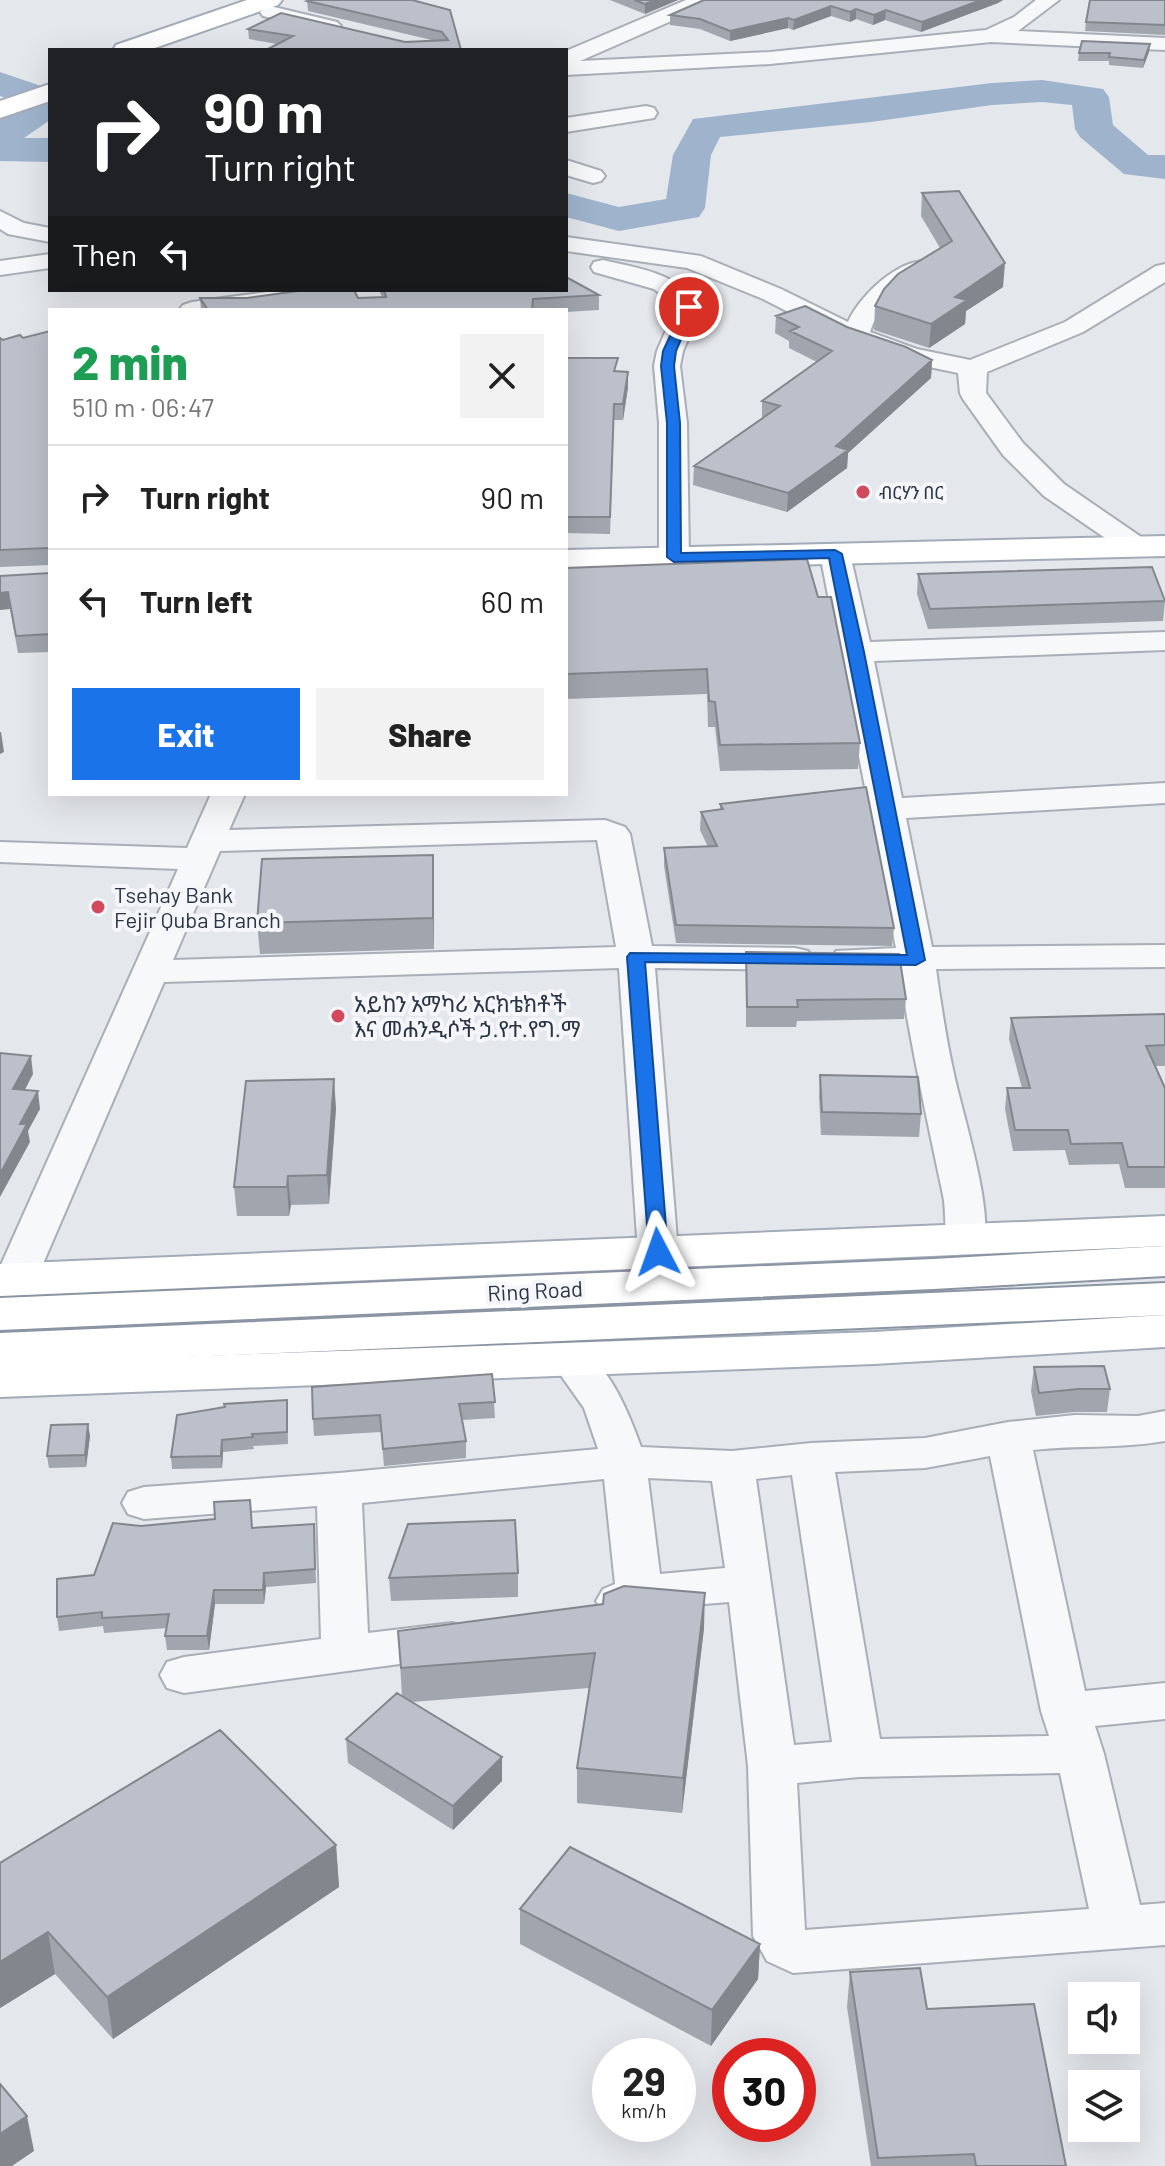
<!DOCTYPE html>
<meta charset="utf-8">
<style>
:root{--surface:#fff;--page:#f2f2f2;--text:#222;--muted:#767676;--line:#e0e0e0;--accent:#1a73e8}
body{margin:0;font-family:Barlow,"Noto Sans Ethiopic",sans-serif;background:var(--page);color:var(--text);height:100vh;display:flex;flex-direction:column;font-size:30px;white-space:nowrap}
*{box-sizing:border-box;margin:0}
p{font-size:26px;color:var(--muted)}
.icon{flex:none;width:44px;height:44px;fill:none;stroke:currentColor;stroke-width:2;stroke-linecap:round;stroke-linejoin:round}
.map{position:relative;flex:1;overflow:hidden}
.sheet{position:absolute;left:48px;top:308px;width:520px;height:488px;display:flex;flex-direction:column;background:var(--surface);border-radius:0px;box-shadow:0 8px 32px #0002}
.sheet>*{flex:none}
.guide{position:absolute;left:48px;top:48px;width:520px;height:244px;border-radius:0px;box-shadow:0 8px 32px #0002;background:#202124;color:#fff;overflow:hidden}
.tools{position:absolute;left:1068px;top:1982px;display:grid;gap:16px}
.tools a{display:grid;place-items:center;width:72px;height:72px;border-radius:0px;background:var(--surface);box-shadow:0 8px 32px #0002;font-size:40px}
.speed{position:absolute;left:592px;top:2038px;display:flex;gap:16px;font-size:40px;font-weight:700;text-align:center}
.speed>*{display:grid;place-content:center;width:104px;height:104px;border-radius:50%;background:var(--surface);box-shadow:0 8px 32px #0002;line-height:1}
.speed small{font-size:20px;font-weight:400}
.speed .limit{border:12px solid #d22;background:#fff;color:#111}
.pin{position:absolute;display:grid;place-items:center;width:68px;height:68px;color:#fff;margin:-34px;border:4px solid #fff;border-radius:50%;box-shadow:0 2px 8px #0007}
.me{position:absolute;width:88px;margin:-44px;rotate:356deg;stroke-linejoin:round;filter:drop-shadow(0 0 6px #0008)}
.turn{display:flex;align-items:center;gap:28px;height:168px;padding:0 24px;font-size:36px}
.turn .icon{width:104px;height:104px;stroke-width:2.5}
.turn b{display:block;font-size:56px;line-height:68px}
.then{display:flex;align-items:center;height:76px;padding:0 24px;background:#0003;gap:16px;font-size:30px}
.round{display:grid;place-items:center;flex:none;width:84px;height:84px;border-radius:0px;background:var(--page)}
.head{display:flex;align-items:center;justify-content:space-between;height:136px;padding:0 24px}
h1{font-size:48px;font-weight:800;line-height:60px;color:#1e9e55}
.action{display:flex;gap:16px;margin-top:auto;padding:16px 24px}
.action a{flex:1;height:92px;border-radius:0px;background:var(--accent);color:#fff;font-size:32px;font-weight:800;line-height:92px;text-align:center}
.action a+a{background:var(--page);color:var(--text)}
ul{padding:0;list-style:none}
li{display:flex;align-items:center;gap:24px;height:104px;padding:0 24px;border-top:2px solid var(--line)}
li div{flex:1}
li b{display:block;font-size:30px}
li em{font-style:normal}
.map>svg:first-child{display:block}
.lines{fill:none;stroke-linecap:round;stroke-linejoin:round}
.river{fill:#9fb4cc;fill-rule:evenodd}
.minor-casing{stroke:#a9aeb7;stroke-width:4}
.major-casing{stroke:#a3abb8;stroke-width:4}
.highway-casing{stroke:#8b94a3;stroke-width:4}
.minor{fill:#f7f8fa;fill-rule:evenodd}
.major{fill:#fff;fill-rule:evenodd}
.highway{fill:#fff;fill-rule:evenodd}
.wall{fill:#a1a5ae}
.shaded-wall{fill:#83868d}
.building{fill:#bbc0ca;stroke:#83868d;stroke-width:2}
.route{fill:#1a73e8;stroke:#114b97;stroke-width:2}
.poi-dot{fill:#d1495b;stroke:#f4f6f9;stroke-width:3}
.labels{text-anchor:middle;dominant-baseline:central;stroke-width:8;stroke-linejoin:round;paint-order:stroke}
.far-poi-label{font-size:18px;fill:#2b3445;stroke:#f4f6f9;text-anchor:start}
.poi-label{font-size:22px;fill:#2b3445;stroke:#f4f6f9;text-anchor:start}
.street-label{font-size:22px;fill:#2b3445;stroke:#f4f6f9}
</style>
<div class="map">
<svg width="1165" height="2166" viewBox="0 0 1165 2166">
<rect width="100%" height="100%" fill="#e4e7ec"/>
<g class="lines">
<path class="river" d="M0,72L50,89V120L24,138H50V162L0,161V120L22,104L0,96Z
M1042,80L1103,89L1109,97L1113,125L1148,155H1165V179L1124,174L1080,137L1075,129L1072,105L1042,102L992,105L871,122L720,137L711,155L705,208L699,217L619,231L566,217V193L619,207L666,199L673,155L693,119L992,83Z"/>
<g class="minor-casing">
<path id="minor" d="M686,0H713L710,4L580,61L770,52L986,30L1014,17L1036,0H1059L1018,31L1165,38V50L991,42L770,64L566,75V51Z
M270,6L337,22L341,26L330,32L263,16L260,12Z
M646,106L654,108L657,113L654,118L566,132V118Z
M566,160L601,171L605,176L601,181L593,183L566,175Z
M0,211L24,223L50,228V242L8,234L0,229Z
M566,237L701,256L781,289L848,322C860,295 902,254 934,262L937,267L934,272C904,288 881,299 870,332L917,349L970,360L1065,322L1156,266L1165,264V282L1083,332L987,372L986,393L1023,443L1064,484L1147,541L1152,547L1147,553L1137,556L1127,553L1044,496L1003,455L963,399L960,393L958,373L901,361L847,342L763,299L687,268L566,251Z
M50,254V268L0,275V261Z
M603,260C641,269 678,273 702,307L683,351L680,366L687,423L689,557L684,563L674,566L664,563L659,557V423L654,366L657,351L676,307L654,289L594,272L591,267L594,262Z
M282,290H351L347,295L338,298L248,310H179L183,305L192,302Z
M835,545L845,548L850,554L870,642L1165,632V650L874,661L902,798L1165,783V803L906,818L932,947L1165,945V967L936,969C941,1004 946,1039 954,1074C961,1109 998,1223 981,1249L967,1253L953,1249C942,1233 947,1214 943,1195C927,1120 911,1046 899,969L849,970L836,967L831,959L836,951L896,948L820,554L825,548Z
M211,794H245L229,830L605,820L625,827L630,834L652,946L795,948L808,951L813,959L808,967L795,970L655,968L678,1252L672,1261L658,1265L644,1261L638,1252L619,968L164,982L36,1280L30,1289L15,1293L0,1289V1267L178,869L0,862V842L187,848ZM597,840L616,947L173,960L220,851Z
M571,1346C607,1356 629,1414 641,1447L732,1451L811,1443L925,1438L1008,1422L1075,1415L1138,1416L1165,1411V1441C1121,1449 1077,1445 1033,1450L1085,1691L1165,1683V1719L1095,1726L1104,1754L1140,1905L1165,1903V1945L793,1973L767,1961L753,1936L748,1766L729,1602L644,1609L619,1618L603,1613L596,1601L603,1589L615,1584L604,1479L362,1503L368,1633L452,1623L469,1628L475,1640L469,1652L452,1657L184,1693L167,1688L160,1675L167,1662L184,1657L321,1639L317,1506L144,1519L128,1514L122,1503L128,1492L144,1487L339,1473L598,1449L584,1408L550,1360L556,1350ZM990,1456L1041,1711L1049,1736L880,1739L835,1472L925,1468ZM792,1475L832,1742L794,1745L756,1479ZM648,1478L712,1481L725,1568L660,1574ZM1060,1773L1089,1909L805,1930L797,1783L859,1777Z"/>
</g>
<g class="major-casing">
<path id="major" d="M247,0H282L278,5L149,50H113L116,45Z
M50,84V101L0,118V101Z
M1165,536V556L566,570V550Z
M1165,1216V1246L0,1296V1264Z
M1165,1315V1347L874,1364L0,1397V1363L874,1332Z"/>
</g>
<g class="highway-casing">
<path id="highway" d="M1165,1246V1276L933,1289L0,1330V1298L933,1259Z
M1165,1283V1315L0,1365V1333Z"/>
</g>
<use href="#minor" class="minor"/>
<use href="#major" class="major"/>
<use href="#highway" class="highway"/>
</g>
<path class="wall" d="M412,0L461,50L277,44L249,39L248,29L405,42L436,41L308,11L307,1Z
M610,0H678L645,14Z
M704,0H1003L998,3L921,32L885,20L873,25L856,19L850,22L831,16L793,30L788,28L730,41L700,29L670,25V15Z
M1165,0V35L1085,31L1086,22Z
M1150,44L1149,52L1143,68L1109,65V61H1078L1079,53Z
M922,193L1003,287L966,311L965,324L929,348L874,330L875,306L940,248L921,216Z
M379,290H566L599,295V310L566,312V310H201L200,298L382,297Z
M776,316L847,327L932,360L931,378L848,453L847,468L787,512L693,485L694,466L762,419V401L817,362L789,348V341L775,333Z
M50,331V565L0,567V338L3,340L23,338Z
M566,358L618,371L628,372V387L623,420H614L610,534L566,533Z
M566,568L860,743L858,769L720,771L715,727H708L707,694L566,699Z
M50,573V652L18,653L10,609L0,576Z
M918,574L1165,601L1163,621L928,629L917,594Z
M720,804L894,928L892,946L676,943L664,866V848L708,847L700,830L701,812L720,810Z
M434,886V949L260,954L257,923Z
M746,952L906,999L904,1019L797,1021L796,1027H746Z
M1165,1014V1066H1155L1165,1088V1188H1125L1119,1164L1069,1165L1065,1150L1013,1151L1005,1109L1007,1088H1022L1009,1039L1011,1018Z
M820,1075L921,1114L919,1137L821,1135L819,1097Z
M336,1108L329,1204L291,1205L289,1216H237L234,1187Z
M1034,1367L1110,1389L1107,1412H1075L1036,1416L1031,1391Z
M492,1374L495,1418L462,1420L466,1441V1458L384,1466L381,1432L314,1436L313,1419Z
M287,1400L288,1444L253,1446L254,1449L223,1452L222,1468L172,1469L171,1457Z
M90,1436L86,1467L49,1468L47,1456Z
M314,1524L316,1583L266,1587L264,1604H215L209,1650H167L165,1636L167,1628L104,1633L103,1626L59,1631L57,1617L94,1575L141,1526L252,1528Z
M518,1573V1597L391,1601L389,1578Z
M704,1628L682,1813L577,1803V1768L589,1688L412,1702L502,1781L453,1830L348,1763L346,1739L402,1696L398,1631Z
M336,1845L339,1887L113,2039L55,1974L0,2008V1863Z
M520,1909L760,1944L758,1979L711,2046L520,1944Z
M850,1972L927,2009L1066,2166H871L847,2007Z"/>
<path class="shaded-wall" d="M655,0H678L645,14V4Z
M981,0H1003L998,3L921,32L922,22Z
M831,6V16L793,30L794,20Z
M856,9V19L850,22V12Z
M886,10L885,20L873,25L874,15Z
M788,18V28L730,41V31Z
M1150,44L1149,52L1143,68L1144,60Z
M1005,263L1003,287L966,311L965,324L929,348L931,324L955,297Z
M932,360L931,378L848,453L847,468L787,512L788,493L836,446Z
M628,372V387L623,420V404Z
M8,592L10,609L0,610V593Z
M0,732H1L4,752L0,754Z
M433,855L434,886V949L433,918Z
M31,1056L33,1074L16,1107L13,1089Z
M334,1079L336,1108L329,1204L327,1175Z
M38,1091L40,1109L28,1131L30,1142L0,1197V1174L20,1124Z
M288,1176L291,1205L289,1216L287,1187Z
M88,1424L90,1436L86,1467L85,1455Z
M222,1440L223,1452L222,1468L221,1456Z
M264,1573L266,1587L264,1604L263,1590Z
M214,1590L215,1604L209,1650L207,1636Z
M705,1593L704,1628L682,1813L683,1778Z
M502,1757V1781L453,1830V1806Z
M336,1845L339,1887L113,2039L107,1997Z
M48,1932L55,1974L0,2008V1962Z
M760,1944L758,1979L711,2046L712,2010Z
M27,2116L34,2151L12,2166H0V2134Z"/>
<path class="building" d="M310,0H412L450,10L461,50H266L293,36L248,29L281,13L405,42L448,40L442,32L307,1Z
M634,0H655L645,4Z
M704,0H981L922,22L886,10L874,15L856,9L850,12L831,6L794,20L788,18L730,31L700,19L670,15Z
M1090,0H1165V25L1086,22Z
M1082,41L1150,44L1144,60L1109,57L1110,53H1079Z
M959,191L1005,263L955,297L967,300L931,324L875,306L884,289L898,274L952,241L922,193Z
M566,277L599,295L533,299L532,310H208L200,298H247L305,290H354L358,298L386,297L384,290H566Z
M805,306L847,327L906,347L932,360L836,446L848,450L788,493L694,466L780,406L762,401L832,351L790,331L799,327L776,316Z
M50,331V550L48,548L0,550V338L3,340L20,335L23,338Z
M566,358H618L614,371L628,372L623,404H614L610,517H566Z
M807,559L818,597H831L860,743L720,745L715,702L709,701L707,669L566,674V568Z
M1152,567L1165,601L930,609L918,574Z
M50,573V634L16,636L8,592L0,593V576Z
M866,787L894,928L676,925L664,848L717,846L701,812L723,809L720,804Z
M433,855V918L257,923L262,859Z
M746,952L899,954L906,999L797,1000L798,1007H747Z
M1165,1014V1045L1146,1046L1165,1088V1167H1128L1122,1143L1071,1144L1068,1130H1015L1007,1088H1030L1011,1018Z
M0,1053L31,1056L13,1089L38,1091L20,1124H27L0,1174Z
M820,1075L918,1077L921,1114L822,1112Z
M334,1079L327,1175L288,1176L287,1187H234L246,1081Z
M1104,1366L1110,1389H1078L1039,1393L1034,1367Z
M492,1374L495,1402L459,1404L466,1441L383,1449L380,1415L313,1419L312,1387Z
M287,1400V1432L252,1434L253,1437L222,1440L221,1456L171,1457L177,1415L225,1407L224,1404Z
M88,1424L85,1455L47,1456L51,1425Z
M250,1500L252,1528L314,1524L315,1569L264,1573L263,1590H214L207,1636H165L169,1614L102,1618V1612L57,1617V1579L94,1575L113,1523L141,1526L215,1519L214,1502Z
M515,1520L518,1573L389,1578L408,1524Z
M624,1586L705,1593L683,1778L577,1768L595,1653L401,1668L398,1631L603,1604L604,1594Z
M397,1693L502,1757L453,1806L346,1739Z
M220,1730L336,1845L107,1997L48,1932L0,1962V1863Z
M570,1847L760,1944L712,2010L520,1909Z
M920,1968L927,2009L1034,2004L1066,2166H976L974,2154L878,2158L850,1972Z
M0,2084L27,2116L0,2134Z"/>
<path class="route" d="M685,304L695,307L676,351L674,366L680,423L681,553L835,550L842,554L864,652L925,960L916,965L645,962L668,1252L658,1258L649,1252L627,957L630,953L907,955L829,558L674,562L667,557V423L661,366L663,351Z"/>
<g class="poi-dot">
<circle cx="863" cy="492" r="8"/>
<circle cx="98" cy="907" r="8"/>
<circle cx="338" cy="1016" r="8"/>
</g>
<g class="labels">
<g class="far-poi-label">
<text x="879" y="492">ብርሃን በር</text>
</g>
<g class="poi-label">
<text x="114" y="894">Tsehay Bank<tspan x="114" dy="25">Fejir Quba Branch</tspan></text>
<text x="354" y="1003">አይከን አማካሪ አርክቴክቶች<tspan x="354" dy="25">እና መሐንዲሶች ኃ.የተ.የግ.ማ</tspan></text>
</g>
<g class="street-label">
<text transform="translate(535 1290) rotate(-3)">Ring Road</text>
</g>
</g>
</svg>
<div class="tools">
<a><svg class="icon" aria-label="sound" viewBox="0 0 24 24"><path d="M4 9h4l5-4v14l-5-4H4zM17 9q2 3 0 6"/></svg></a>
<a><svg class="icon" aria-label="layers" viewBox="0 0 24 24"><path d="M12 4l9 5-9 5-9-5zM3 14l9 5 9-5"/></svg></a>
</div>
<div class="speed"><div>29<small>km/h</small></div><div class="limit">30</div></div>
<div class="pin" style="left:689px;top:307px;background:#d93025"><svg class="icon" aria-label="arrive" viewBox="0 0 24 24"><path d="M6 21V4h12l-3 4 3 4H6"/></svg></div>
<svg class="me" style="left:658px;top:1252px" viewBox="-20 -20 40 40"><path d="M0-17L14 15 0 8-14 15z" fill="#1a73e8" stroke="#fff" stroke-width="4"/></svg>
<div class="guide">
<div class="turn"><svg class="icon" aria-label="right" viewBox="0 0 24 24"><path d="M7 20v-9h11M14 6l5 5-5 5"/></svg><div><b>90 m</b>Turn right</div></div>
<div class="then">Then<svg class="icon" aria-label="left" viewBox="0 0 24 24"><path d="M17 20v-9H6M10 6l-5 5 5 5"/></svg></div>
</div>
<section class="sheet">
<div class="head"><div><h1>2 min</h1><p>510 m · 06:47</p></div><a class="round"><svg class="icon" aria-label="close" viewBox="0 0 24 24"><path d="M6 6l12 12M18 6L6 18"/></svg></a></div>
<ul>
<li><svg class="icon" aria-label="right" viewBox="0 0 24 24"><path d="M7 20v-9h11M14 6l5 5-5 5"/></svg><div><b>Turn right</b></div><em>90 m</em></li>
<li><svg class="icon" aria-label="left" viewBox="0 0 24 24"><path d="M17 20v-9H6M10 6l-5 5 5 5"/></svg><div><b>Turn left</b></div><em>60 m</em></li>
</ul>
<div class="action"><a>Exit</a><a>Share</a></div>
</section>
</div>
